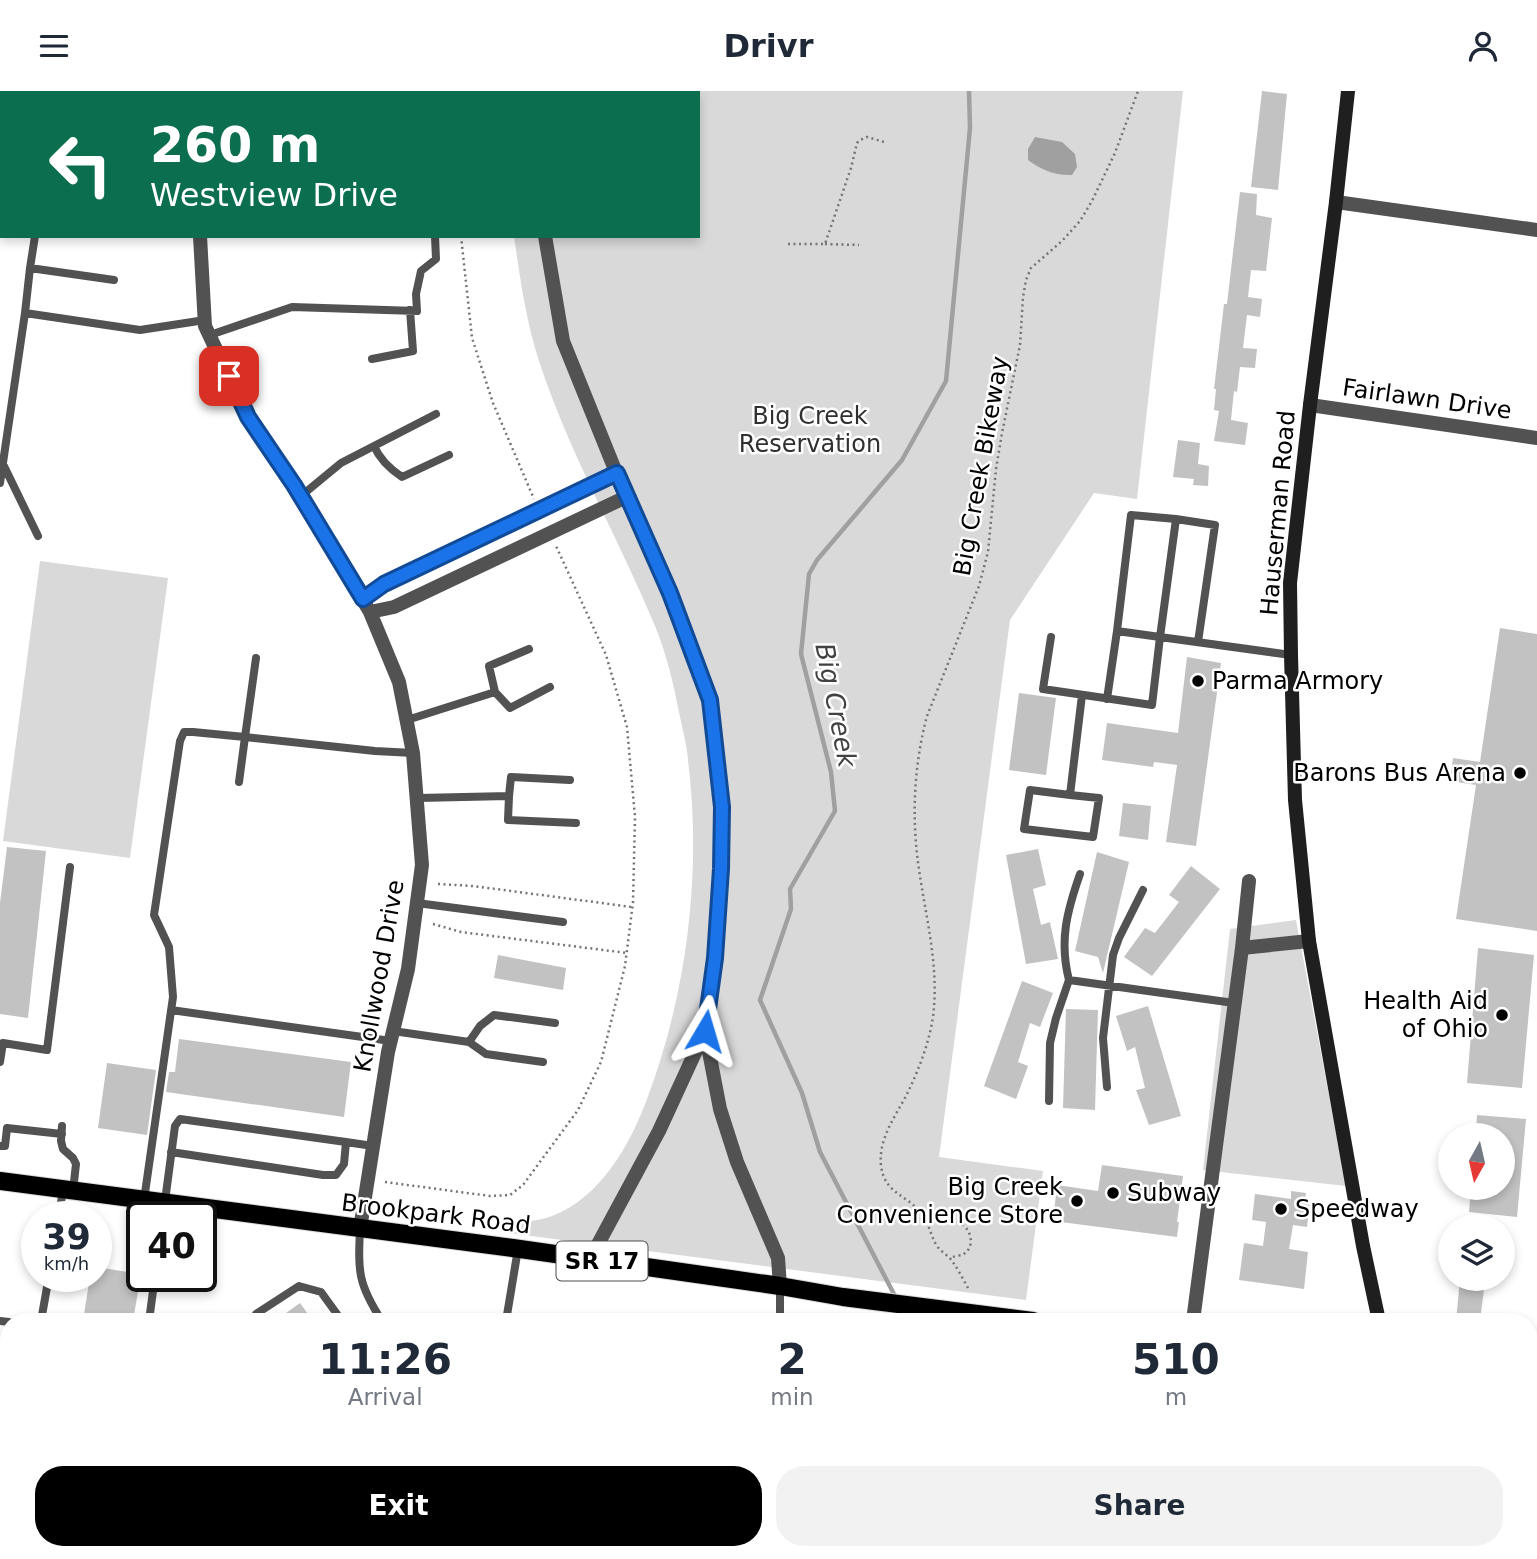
<!DOCTYPE html>
<style>
:root{--surface:#fff;--page:#f2f2f3;--text:#1f2937;--muted:#747a83;--accent:#000}
body{margin:0;font-family:"DejaVu Sans",sans-serif;background:var(--page);color:var(--text);height:100vh;display:flex;flex-direction:column;font-size:26px;white-space:nowrap}
*{box-sizing:border-box;margin:0}
p{font-size:23px;color:var(--muted)}
.icon{flex:none;width:38px;height:38px;fill:none;stroke:currentColor;stroke-width:2;stroke-linecap:round;stroke-linejoin:round}
.map{position:relative;flex:1;overflow:hidden}
.sheet{position:absolute;left:0px;top:1222px;width:1538px;height:247px;display:flex;flex-direction:column;background:var(--surface);border-radius:28px 28px 0 0;box-shadow:0 4px 10px #0003}
.sheet>*{flex:none}
.hud{position:absolute;left:0px;top:0px;width:700px;height:147px;box-shadow:0 4px 10px #0003;background:#0b6e4f;color:#fff;overflow:hidden}
.needle{width:46px;rotate:188deg}
.tools{position:absolute;left:1438px;top:1032px;display:grid;gap:14px}
.tools a{display:grid;place-items:center;width:77px;height:77px;border-radius:50%;background:var(--surface);box-shadow:0 4px 10px #0003;font-size:35px}
.speed{position:absolute;left:21px;top:1110px;display:flex;gap:14px;font-size:35px;font-weight:700;text-align:center}
.speed>*{display:grid;place-content:center;width:91px;height:91px;border-radius:50%;background:var(--surface);box-shadow:0 4px 10px #0003;line-height:1}
.speed small{font-size:18px;font-weight:400}
.speed .limit{border:4px solid #111;border-radius:10px;background:#fff;color:#111}
.pin{position:absolute;display:grid;place-items:center;width:60px;height:60px;color:#fff;margin:-30px;border-radius:14px;box-shadow:0 4px 10px #0006}
.me{position:absolute;width:77px;margin:-38px;rotate:7deg;stroke-linejoin:round;filter:drop-shadow(0 0 5px #0008)}
.turn{display:flex;align-items:center;gap:24px;height:147px;padding:0 35px;font-size:32px}
.turn .icon{width:91px;height:91px;stroke-width:2.5}
.turn b{display:block;font-size:49px;line-height:60px}
.eta{display:flex;justify-content:space-evenly;align-items:center;height:119px;text-align:center}
.eta b{font-size:42px;font-weight:700;line-height:49px}
.primary-button{display:flex;gap:14px;margin-top:auto;padding:14px 35px}
.primary-button a{flex:1;height:80px;border-radius:28px;background:var(--accent);color:#fff;font-size:28px;font-weight:700;line-height:80px;text-align:center}
.primary-button a+a{background:var(--page);color:var(--text)}
header{display:flex;justify-content:space-between;align-items:center;height:91px;padding:0 35px;background:var(--surface);font-size:32px;font-weight:700}
.map>svg:first-child{display:block}
.green{fill:#d9d9d9}
.water{fill:#a0a0a0}
.lines{fill:none;stroke-linecap:round;stroke-linejoin:round}
.stream{stroke:#a0a0a0;stroke-width:4.5}
.building{fill:#c2c2c2}
.primary-casing{stroke:#dbdbdb;stroke-width:20}
.path{stroke:#747474;stroke-width:2.5;stroke-dasharray:2 3.5;stroke-linecap:butt}
.service{stroke:#525252;stroke-width:8}
.minor{stroke:#525252;stroke-width:14}
.tertiary{stroke:#525252;stroke-width:14}
.secondary{stroke:#1f1f1f;stroke-width:14}
.primary{stroke:#000;stroke-width:18}
.route-casing{stroke:#114b97;stroke-width:18}
.route{stroke:#1a73e8;stroke-width:12}
.poi-dot{fill:#000;stroke:#fff;stroke-width:2.5}
.labels{text-anchor:middle;dominant-baseline:central;stroke-width:5;stroke-linejoin:round;paint-order:stroke}
.shield{fill:#fff;stroke:#4c4c4c;stroke-width:2}
.shield-label{font-size:23px;font-weight:bold;fill:#000}
.street-label{font-size:24px;fill:#000;stroke:#fff}
.park-label{font-size:24px;fill:#303030;stroke:#fff}
.poi-label{font-size:24px;fill:#000;stroke:#fff;text-anchor:start}
.water-label{font-size:26px;font-style:italic;fill:#414141;stroke:#fff}
</style>
<header><svg class="icon" aria-label="menu" viewBox="0 0 24 24"><path d="M4 6h16M4 12h16M4 18h16"/></svg>Drivr<svg class="icon" aria-label="person" viewBox="0 0 24 24"><circle cx="12" cy="8" r="4"/><path d="M4 21q1-7 8-7t8 7"/></svg></header>
<div class="map">
<svg width="1537" height="1468" viewBox="0 0 1537 1468">
<rect width="100%" height="100%" fill="#fff"/>
<path class="green" d="M518,0H1183L1137,408L1094,402L1010,529L939,1066L1043,1080L1026,1209L501,1141L503,1131C519,1131 536,1131 552,1125C600,1107 630,1054 647,1008C687,902 702,782 688,669C687,655 683,640 680,626C674,595 667,564 655,535C618,446 569,362 539,270C526,230 520,187 514,145H698V2H518Z
M40,470L168,487L130,767L3,750Z
M1296,829L1346,1095L1203,1079L1230,838Z"/>
<path class="water" d="M1035,46L1062,51L1075,63L1077,76L1072,84C1056,85 1041,79 1028,69V58Z"/>
<g class="lines">
<path class="stream" d="M896,1207L820,1061L802,1002L760,909L791,818L790,798L835,720L831,681L801,563L809,483L817,469L902,369L946,290L970,37L969,0
M902,1217L909,1230
M970,1460L973,1468"/>
</g>
<path class="building" d="M1262,0L1287,3L1278,99L1251,96Z
M1240,101L1257,103L1256,124L1272,127L1266,180L1251,179L1248,206L1262,208L1260,226L1247,224L1243,257L1257,258L1255,277L1240,276L1237,301L1234,300L1231,329L1248,332L1245,354L1214,350L1219,320L1214,319L1216,298H1214L1224,213H1227Z
M1178,349L1200,352L1198,373L1209,375L1208,395L1193,394L1194,388L1173,386Z
M1500,537L1537,543V840L1456,828L1476,694L1450,690L1453,667L1480,671Z
M1187,566L1221,572L1196,755L1166,751L1177,674L1154,671L1153,676L1102,669L1107,632L1178,642Z
M1019,602L1056,607L1046,684L1009,679Z
M1123,712L1151,715L1148,749L1119,745Z
M7,756L46,760L28,927L0,923V812Z
M1038,758L1046,794L1033,798L1041,834L1050,831L1058,868L1026,873L1006,764Z
M1097,761L1129,771L1103,882L1098,866L1075,860Z
M1191,775L1220,798L1152,885L1124,866L1145,837L1155,842L1179,811L1169,804Z
M1478,857L1534,864L1522,997L1467,992Z
M498,864L566,877L563,899L494,887Z
M1022,890L1053,902L1040,936L1030,932L1018,971L1028,975L1016,1008L984,995Z
M1148,915L1181,1025L1149,1034L1136,999L1145,997L1135,956L1127,960L1116,925Z
M1066,918L1098,919L1095,1019L1063,1017Z
M179,948L351,971L344,1026L166,1001L169,981H175Z
M107,972L156,979L147,1044L98,1037Z
M1477,1024L1526,1028L1517,1126L1469,1121L1471,1097H1503V1045H1476Z
M1102,1074L1183,1085L1177,1131H1179L1177,1146L1053,1130L1057,1094L1098,1100Z
M1291,1100L1306,1102L1305,1110H1310L1307,1136L1293,1134L1289,1158L1308,1161L1304,1198L1239,1189L1244,1152L1263,1155L1266,1131L1252,1129L1255,1103L1291,1108Z
M96,1176L141,1183L133,1230H83L90,1185H96Z
M1460,1188H1503L1484,1199L1480,1230H1456Z
M300,1212L313,1230H275Z"/>
<g class="lines">
<g class="primary-casing">
<path id="primary" d="M0,1090L513,1157L780,1195L843,1206L1033,1230
M1530,1295L1537,1296"/>
</g>
<path class="path" d="M463,2V0
M461,145L472,247L493,312L534,408
M788,153H825L851,77L857,52L860,49L867,46L884,51
M825,153L859,154
M438,793L473,795L632,816
M433,833L461,841L627,862
M385,1091L490,1105L510,1104L523,1094L578,1019L601,971L625,875L633,811L635,726L627,636L606,564L556,455
M925,1127C936,1127 949,1126 959,1131C972,1138 976,1157 962,1164C961,1164 951,1166 950,1167
M968,1197C963,1188 958,1178 952,1170C948,1164 941,1161 937,1155C930,1144 929,1131 921,1122C906,1103 885,1103 881,1075C878,1047 896,1025 908,1001C919,978 929,952 933,926C940,871 923,817 917,763C912,717 915,670 927,625L979,495L988,461L996,378L1002,342L1020,254L1023,206L1026,189L1031,177L1062,150L1080,130L1092,110L1115,62L1138,0"/>
<path class="service" d="M334,0L336,2
M64,2V0
M396,2V0
M30,177L35,145
M25,222L30,177L114,189
M210,244L292,216L417,220L416,203L421,180L436,168L435,145
M372,268L413,260L410,219
M374,355C380,369 390,378 402,386L449,364
M3,373L38,445
M0,392L25,222L140,239L205,229
M301,405L341,372L436,323
M1051,546L1043,598L1152,614L1160,546L1117,540L1131,424L1176,428
M1198,551L1215,434L1176,428L1160,546L1291,564
M495,601L510,617L550,596
M1107,608L1117,540
M407,629L495,601L489,575L529,558
M239,691L245,646L375,660L413,662
M1070,704L1099,707L1093,746L1024,738L1030,699L1070,704L1082,604
M509,705L511,686L570,689
M418,707L509,705L508,729L576,732
M1080,783C1067,820 1059,850 1069,889L1234,912
M417,812L563,831
M171,919L391,950
M393,940L469,951L486,963L543,971
M469,951L480,935L494,924L555,932
M0,971L3,952L47,959L70,776
M1107,996L1103,947L1113,864L1119,847L1143,799
M1049,1010L1050,952L1056,927L1069,889
M62,1035L61,1050L63,1058L73,1067L76,1073L73,1100
M346,1051L373,1055
M0,1055H5L7,1037L62,1043
M144,1109L173,906L169,856L154,824L180,650L184,641H193L245,646L256,567
M59,1125L63,1098
M163,1125L175,1035L180,1028L346,1051L344,1073L336,1084H323L171,1061
M360,1138C358,1181 358,1193 382,1230
M0,1230L9,1231
M41,1230L49,1185
M149,1230L155,1185
M253,1230L256,1223L299,1195L321,1201L342,1230
M506,1230L518,1158
M780,1230V1195
M1530,1324L1537,1314
M0,1390L9,1391
M915,1460L918,1468
M1025,1460L1027,1468
M1144,1460L1146,1468
M1385,1460L1386,1468
M2,1468L9,1426
M166,1468L168,1460
M220,1468L221,1460
M382,1468L383,1460
M461,1468L463,1460"/>
<path class="minor" d="M225,2L226,0
M1336,111L1537,139
M200,145L205,235L248,326L294,394L370,521L399,591L413,662L422,774L408,878L388,961L360,1138
M1310,314L1537,347
M363,508L384,493L617,382
M370,521L394,516L626,406
M1242,857L1249,790
M1193,1230L1242,857L1309,850"/>
<path class="tertiary" d="M548,2L549,0
M545,145L563,250L626,406L670,502L710,609L722,716L721,778L715,867L705,940L720,1018L737,1071L778,1167L780,1195
M590,1168L659,1040L705,940"/>
<path class="secondary" d="M1348,0L1336,111L1310,314L1290,492L1291,564L1295,709L1309,850L1363,1155L1379,1230
M1425,1460L1427,1468"/>
<use href="#primary" class="primary"/>
</g>
<g class="lines">
<g class="route-casing">
<path id="route" d="M229,285L248,326L294,394L363,508L384,493L617,382L670,502L710,609L722,716L721,778L715,867L705,940"/>
</g>
<use href="#route" class="route"/>
</g>
<g class="poi-dot">
<circle cx="1198" cy="590" r="7"/>
<circle cx="1520" cy="682" r="7"/>
<circle cx="1502" cy="924" r="7"/>
<circle cx="1113" cy="1102" r="7"/>
<circle cx="1077" cy="1110" r="7"/>
<circle cx="1281" cy="1118" r="7"/>
</g>
<g class="labels">
<rect class="shield" x="556.5" y="1150.5" width="91" height="39" rx="5"/>
<g class="shield-label">
<text x="602" y="1170">SR 17</text>
</g>
<g class="street-label">
<text transform="translate(1427 308) rotate(8)">Fairlawn Drive</text>
<text transform="translate(981 375) rotate(-80)">Big Creek Bikeway</text>
<text transform="translate(1278 422) rotate(-85)">Hauserman Road</text>
<text transform="translate(379 885) rotate(-80)">Knollwood Drive</text>
<text transform="translate(436 1123) rotate(7)">Brookpark Road</text>
</g>
<g class="park-label">
<text x="810" y="325">Big Creek<tspan x="810" dy="28">Reservation</tspan></text>
</g>
<g class="poi-label">
<text x="1212" y="590">Parma Armory</text>
<text x="1506" y="682" text-anchor="end">Barons Bus Arena</text>
<text x="1488" y="910" text-anchor="end">Health Aid<tspan x="1488" dy="28">of Ohio</tspan></text>
<text x="1063" y="1096" text-anchor="end">Big Creek<tspan x="1063" dy="28">Convenience Store</tspan></text>
<text x="1127" y="1102">Subway</text>
<text x="1295" y="1118">Speedway</text>
</g>
<g class="water-label">
<text transform="translate(836 614) rotate(79)">Big Creek</text>
</g>
</g>
</svg>
<div class="tools">
<a><svg class="needle" viewBox="-14 -14 28 28"><path d="M0-13l5 13h-10z" fill="#e53935"/><path d="M0 13l5-13h-10z" fill="#747a83"/></svg></a>
<a><svg class="icon" aria-label="layers" viewBox="0 0 24 24"><path d="M12 4l9 5-9 5-9-5zM3 14l9 5 9-5"/></svg></a>
</div>
<div class="speed"><div>39<small>km/h</small></div><div class="limit">40</div></div>
<div class="pin" style="left:229px;top:285px;background:#d93025"><svg class="icon" aria-label="arrive" viewBox="0 0 24 24"><path d="M6 21V4h12l-3 4 3 4H6"/></svg></div>
<svg class="me" style="left:705px;top:940px" viewBox="-20 -20 40 40"><path d="M0-17L14 15 0 8-14 15z" fill="#1a73e8" stroke="#fff" stroke-width="4"/></svg>
<div class="hud">
<div class="turn"><svg class="icon" aria-label="left" viewBox="0 0 24 24"><path d="M17 20v-9H6M10 6l-5 5 5 5"/></svg><div><b>260 m</b>Westview Drive</div></div>
</div>
<section class="sheet">
<div class="eta">
<div><b>11:26</b><p>Arrival</p></div>
<div><b>2</b><p>min</p></div>
<div><b>510</b><p>m</p></div>
</div>
<div class="primary-button"><a>Exit</a><a>Share</a></div>
</section>
</div>
